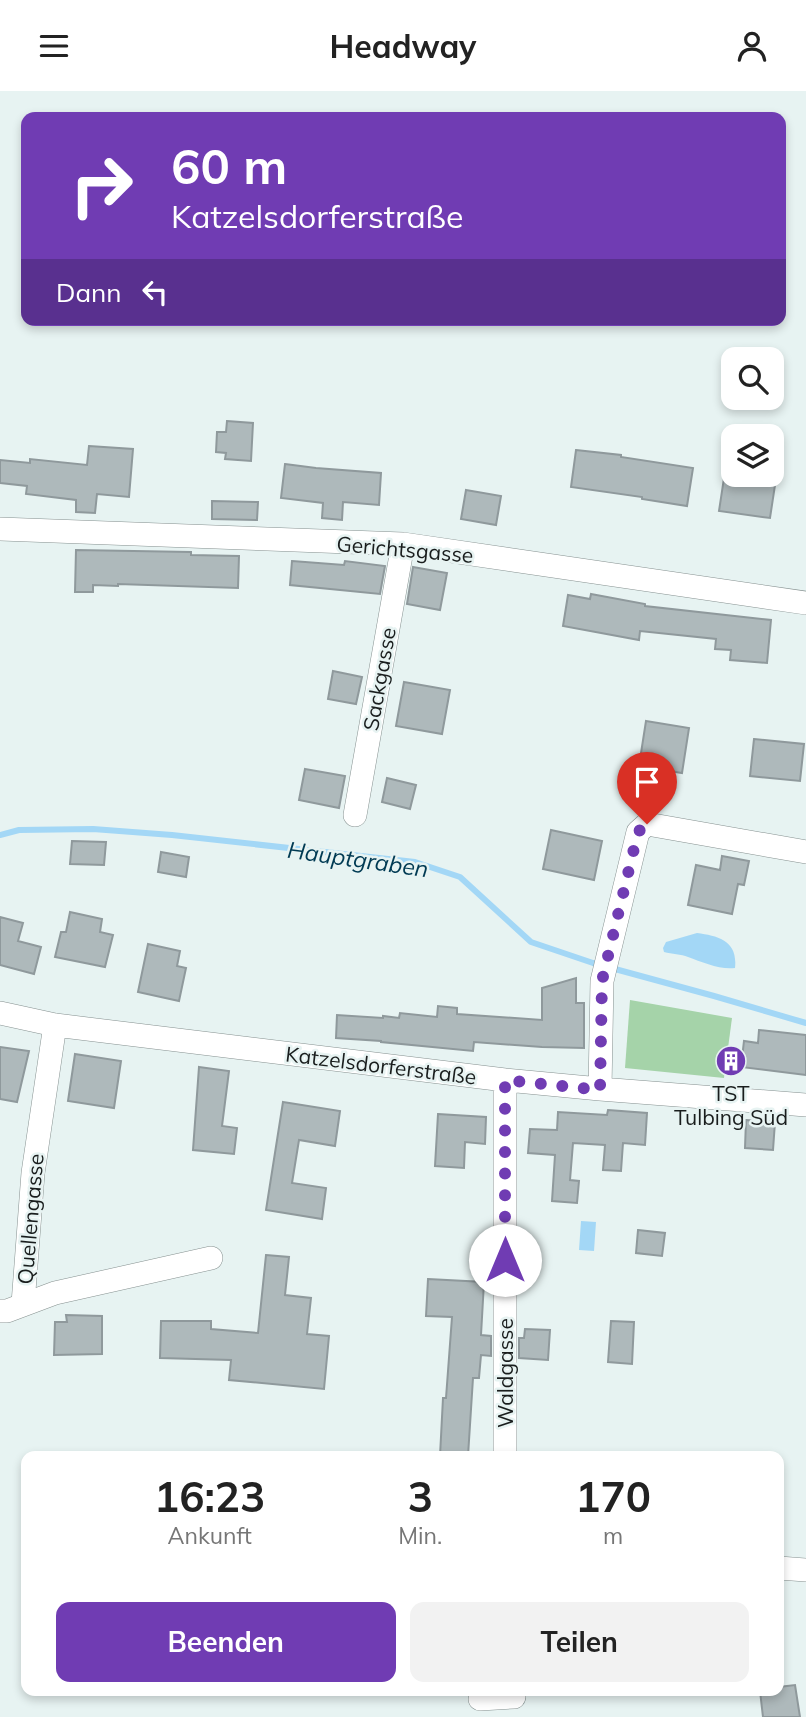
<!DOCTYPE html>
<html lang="de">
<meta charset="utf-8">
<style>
:root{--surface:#fff;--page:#f2f2f2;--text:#222;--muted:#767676;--accent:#703cb3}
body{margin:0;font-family:Mulish,sans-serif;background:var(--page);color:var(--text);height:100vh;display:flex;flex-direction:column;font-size:26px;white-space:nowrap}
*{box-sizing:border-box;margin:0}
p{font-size:23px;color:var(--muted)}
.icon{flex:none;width:38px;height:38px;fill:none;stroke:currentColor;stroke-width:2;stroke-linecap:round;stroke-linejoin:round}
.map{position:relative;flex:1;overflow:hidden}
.drawer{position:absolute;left:21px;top:1360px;width:763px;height:245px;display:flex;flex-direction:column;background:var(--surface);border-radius:14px;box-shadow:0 4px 10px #0003}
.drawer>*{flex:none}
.banner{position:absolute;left:21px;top:21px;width:765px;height:214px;border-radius:14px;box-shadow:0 4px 10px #0003;background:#703cb3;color:#fff;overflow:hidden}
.fabs{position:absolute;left:721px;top:256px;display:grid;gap:14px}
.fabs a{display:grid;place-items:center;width:63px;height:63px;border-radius:14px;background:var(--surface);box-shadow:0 4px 10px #0003;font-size:35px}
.pin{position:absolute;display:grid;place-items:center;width:60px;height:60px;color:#fff;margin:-72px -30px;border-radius:50% 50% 50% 0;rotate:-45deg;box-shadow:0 0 7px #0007}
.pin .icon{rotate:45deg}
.me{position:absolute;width:77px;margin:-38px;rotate:0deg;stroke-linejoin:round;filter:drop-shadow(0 0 5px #0008)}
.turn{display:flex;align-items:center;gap:24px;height:147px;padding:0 35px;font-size:32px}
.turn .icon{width:91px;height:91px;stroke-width:2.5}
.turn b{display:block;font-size:49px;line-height:60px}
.then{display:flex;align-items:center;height:66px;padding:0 35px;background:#0003;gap:14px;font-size:26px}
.eta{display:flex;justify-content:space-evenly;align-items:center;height:119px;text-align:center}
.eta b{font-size:42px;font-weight:700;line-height:49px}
.button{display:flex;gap:14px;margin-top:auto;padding:14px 35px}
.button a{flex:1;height:80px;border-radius:14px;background:var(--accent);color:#fff;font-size:28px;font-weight:700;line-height:80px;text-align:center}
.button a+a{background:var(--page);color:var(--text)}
header{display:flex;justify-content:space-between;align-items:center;height:91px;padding:0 35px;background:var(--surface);font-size:32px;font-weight:700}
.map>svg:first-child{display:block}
.green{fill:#a5d3a9}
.water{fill:#a3d7f6}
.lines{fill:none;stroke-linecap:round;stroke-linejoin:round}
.stream{stroke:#a3d7f6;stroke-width:6}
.building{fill:#aeb9bb;stroke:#8f999c;stroke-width:2}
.minor-casing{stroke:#869190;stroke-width:24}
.minor{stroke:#fff;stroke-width:23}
.route{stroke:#703cb3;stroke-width:12;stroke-dasharray:0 21.6}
.labels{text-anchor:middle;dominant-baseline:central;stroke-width:5;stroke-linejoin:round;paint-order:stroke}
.street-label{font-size:21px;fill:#191d1d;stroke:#e7f3f2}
.poi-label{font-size:21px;fill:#191d1d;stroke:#e7f3f2}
.water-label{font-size:23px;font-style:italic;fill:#003a53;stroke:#e7f3f2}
</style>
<header><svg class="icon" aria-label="menu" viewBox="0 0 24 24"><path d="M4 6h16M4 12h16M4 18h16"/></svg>Headway<svg class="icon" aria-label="person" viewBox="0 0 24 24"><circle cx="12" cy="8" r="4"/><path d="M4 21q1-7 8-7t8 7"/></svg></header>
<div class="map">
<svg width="806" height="1626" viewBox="0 0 806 1626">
<rect width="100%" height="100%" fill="#e7f3f2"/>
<path class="green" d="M630,909L732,927L724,987L625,977Z"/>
<path class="water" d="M697,842C719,845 738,850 735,877C720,879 702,871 688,866C681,863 672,863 664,861L663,857L666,851Z
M581,1130L596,1131L594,1160L579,1159Z"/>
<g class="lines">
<path class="stream" d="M0,744L19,739L93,738L172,744L415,771L460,786L531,851L593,872L714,905L806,932"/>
</g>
<path class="building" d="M227,330L253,332L251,370L225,368L226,362L216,361L217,341H226Z
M89,355L133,358L129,406L97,403L95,422L76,421V409L26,403L27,395L0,392V369L30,372V368L87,374Z
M576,359L621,364V366L693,377L687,415L642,408V406L571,396Z
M285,373L316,377L381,382L379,414L343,411L342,429L322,427L323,412L281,407Z
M724,387L775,394L770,427L719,420Z
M466,399L501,405L496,434L461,428Z
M212,410L258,411L257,429L212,428Z
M76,459L191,461V464L239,465L238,497L118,493V495L93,494V501H75Z
M292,470L344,474L345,470L385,475L380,503L290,494Z
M413,476L447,482L440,519L407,513Z
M591,503L645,513V515L771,529L767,572L730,569L731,559L715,558L716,548L640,540L639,549L563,535L568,504L590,508Z
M333,580L362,586L356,613L328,608Z
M404,591L450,599L442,643L396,635Z
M646,630L689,637L682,682L639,675Z
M754,648L804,653L800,690L750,685Z
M305,678L345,685L339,717L299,709Z
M387,687L416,694L410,718L382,711Z
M551,739L602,750L594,789L543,778Z
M72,750L106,751L104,774L70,773Z
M161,761L189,766L186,786L158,781Z
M722,765L749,770L744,794L738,793L732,823L688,814L696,774L720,779Z
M70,821L102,828L100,841L113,844L105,876L55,866L61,841H66Z
M0,826L23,832L18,850L41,856L34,883L0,874Z
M148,853L180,860L177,875L186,877L179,910L138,901Z
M576,887V912H584V957L542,956L474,951L473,960L381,951V950L336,947L337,924L383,927V925L399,927L400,922L437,926L438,915L457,917V923L542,929V897Z
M759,939L806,944V984L741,976L744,950L758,952Z
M0,956L29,960L17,1011L0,1008Z
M75,963L121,970L114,1017L68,1010Z
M199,976L229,980L222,1035L237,1037L234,1063L193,1059Z
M283,1011L340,1020L335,1055L299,1049L292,1092L326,1097L322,1128L266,1119Z
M608,1019L647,1022L645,1054L623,1052L621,1080L603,1079L605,1054L573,1052L570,1089L579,1090L577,1112L552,1110L555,1064L528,1062L530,1038L557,1039L558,1021L607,1024Z
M438,1023L486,1026L485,1053L465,1051L464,1077L435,1075Z
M746,1029L775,1031L773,1059L745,1057Z
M638,1139L665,1142L662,1165L636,1162Z
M266,1164L289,1166L285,1204L311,1207L307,1243L329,1245L324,1298L229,1289L231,1269L160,1267L161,1230H211V1238L258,1242Z
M428,1188L484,1191L481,1244L491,1245V1265L481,1264L479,1287H473L468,1365H440L443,1307H446L452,1226L426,1225Z
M66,1224L102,1225V1263L54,1264L55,1231H67Z
M611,1230L634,1231L632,1273L608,1271Z
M525,1238L550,1239L548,1269L519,1267V1247H524Z
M795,1594L800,1626H763L760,1600H779V1596Z"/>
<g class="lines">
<g class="minor-casing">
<path id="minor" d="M0,438L403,453L806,512
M355,724L403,453
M0,922L55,934L505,989L600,998L806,1014
M600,998L602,890L638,741L647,733L806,761
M23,1213L33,1082L55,934
M0,1220H7L55,1202L211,1167
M505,1365V989
M779,1477L806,1479
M480,1608L514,1606V1600"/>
</g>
<use href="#minor" class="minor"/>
</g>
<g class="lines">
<path class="route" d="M505,1169V989L600,999L602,890L638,741L647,733"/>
</g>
<defs>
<g id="building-disc" transform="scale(1.575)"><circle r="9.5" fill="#703cb3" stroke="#e7f3f2"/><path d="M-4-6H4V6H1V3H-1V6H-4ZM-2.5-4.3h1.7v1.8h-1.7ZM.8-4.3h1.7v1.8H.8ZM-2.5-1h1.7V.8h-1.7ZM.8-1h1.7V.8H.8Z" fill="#fff"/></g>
</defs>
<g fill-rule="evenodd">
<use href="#building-disc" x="731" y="970"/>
</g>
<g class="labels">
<g class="street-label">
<text transform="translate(405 458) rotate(5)">Gerichtsgasse</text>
<text transform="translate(379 588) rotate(-80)">Sackgasse</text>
<text transform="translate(381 974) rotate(7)">Katzelsdorferstraße</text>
<text transform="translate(30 1128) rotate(-85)">Quellengasse</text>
<text transform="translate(505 1282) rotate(-90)">Waldgasse</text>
</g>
<g class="poi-label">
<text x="731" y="1002">TST<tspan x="731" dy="24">Tulbing Süd</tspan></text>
</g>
<g class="water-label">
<text transform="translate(358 768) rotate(8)">Hauptgraben</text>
</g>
</g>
</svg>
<div class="fabs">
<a><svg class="icon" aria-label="search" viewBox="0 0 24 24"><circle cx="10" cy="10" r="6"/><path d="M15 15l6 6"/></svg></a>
<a><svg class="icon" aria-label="layers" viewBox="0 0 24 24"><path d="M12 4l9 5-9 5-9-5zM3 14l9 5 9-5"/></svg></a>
</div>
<div class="pin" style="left:647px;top:733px;background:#d93025"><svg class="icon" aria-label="arrive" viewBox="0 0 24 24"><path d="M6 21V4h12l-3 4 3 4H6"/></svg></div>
<svg class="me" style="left:505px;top:1169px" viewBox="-20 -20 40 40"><circle r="19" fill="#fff"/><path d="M0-13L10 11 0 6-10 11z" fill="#703cb3"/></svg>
<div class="banner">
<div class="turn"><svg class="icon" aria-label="right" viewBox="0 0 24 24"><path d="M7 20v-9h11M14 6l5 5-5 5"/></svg><div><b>60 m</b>Katzelsdorferstraße</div></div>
<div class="then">Dann<svg class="icon" aria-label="left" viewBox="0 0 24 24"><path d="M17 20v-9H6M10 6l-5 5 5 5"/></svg></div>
</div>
<section class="drawer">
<div class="eta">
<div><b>16:23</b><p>Ankunft</p></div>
<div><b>3</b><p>Min.</p></div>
<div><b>170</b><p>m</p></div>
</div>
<div class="button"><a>Beenden</a><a>Teilen</a></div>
</section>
</div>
